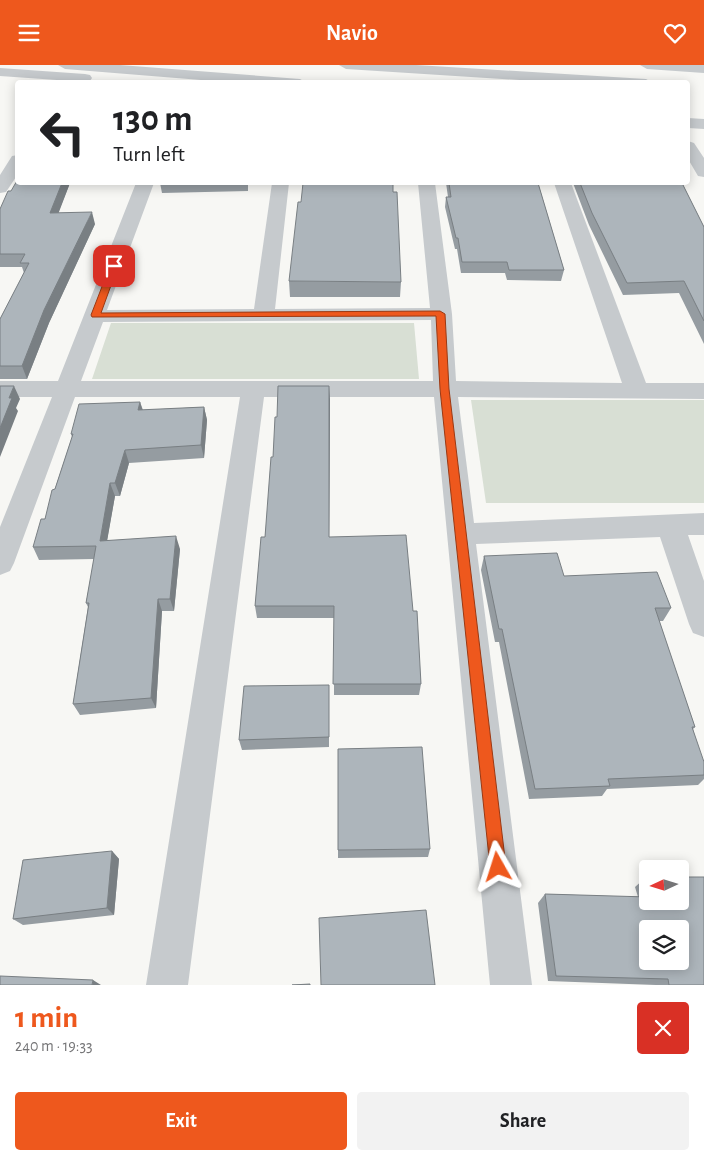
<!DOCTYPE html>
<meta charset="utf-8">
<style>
:root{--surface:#fff;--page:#f2f2f2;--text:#202124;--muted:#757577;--accent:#ee581d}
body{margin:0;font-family:"Alegreya Sans",sans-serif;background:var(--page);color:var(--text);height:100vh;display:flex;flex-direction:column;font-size:19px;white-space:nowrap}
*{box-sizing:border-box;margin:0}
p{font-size:16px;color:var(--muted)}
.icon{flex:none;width:28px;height:28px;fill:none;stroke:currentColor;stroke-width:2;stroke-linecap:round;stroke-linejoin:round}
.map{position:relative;height:920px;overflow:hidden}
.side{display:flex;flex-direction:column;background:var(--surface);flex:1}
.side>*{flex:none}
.top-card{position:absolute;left:15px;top:15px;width:675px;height:105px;border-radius:5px;box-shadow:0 2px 12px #0003;background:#fff;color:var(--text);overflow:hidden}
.needle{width:32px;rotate:266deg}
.buttons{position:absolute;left:639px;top:795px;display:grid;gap:10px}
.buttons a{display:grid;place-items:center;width:50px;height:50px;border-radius:5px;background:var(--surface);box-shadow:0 2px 12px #0003;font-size:25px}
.pin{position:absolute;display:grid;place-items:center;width:42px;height:42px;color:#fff;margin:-21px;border-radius:10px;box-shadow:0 2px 8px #0006}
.me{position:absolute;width:55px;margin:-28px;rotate:354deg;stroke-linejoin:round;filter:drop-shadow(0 0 4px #0008)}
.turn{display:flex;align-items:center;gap:18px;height:105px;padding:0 15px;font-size:22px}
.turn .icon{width:65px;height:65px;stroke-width:2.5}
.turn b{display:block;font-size:35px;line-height:42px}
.round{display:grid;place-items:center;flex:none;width:52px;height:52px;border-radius:5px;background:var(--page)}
.head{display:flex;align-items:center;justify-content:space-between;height:85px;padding:0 15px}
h1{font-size:30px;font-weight:700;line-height:38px;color:var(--accent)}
.primary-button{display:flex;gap:10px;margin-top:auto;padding:10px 15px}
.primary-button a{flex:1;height:58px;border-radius:5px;background:var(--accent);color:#fff;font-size:20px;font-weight:700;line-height:58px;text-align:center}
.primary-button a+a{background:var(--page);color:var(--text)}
header{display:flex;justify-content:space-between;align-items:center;height:65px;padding:0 15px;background:var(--accent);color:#fff;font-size:22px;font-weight:700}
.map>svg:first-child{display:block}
.green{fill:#d8dfd4}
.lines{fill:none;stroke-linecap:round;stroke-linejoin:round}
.minor{fill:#c6cacd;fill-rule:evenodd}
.wall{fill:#959ca1}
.shaded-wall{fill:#797f83}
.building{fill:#adb5bb;stroke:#797f83;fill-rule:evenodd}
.route{fill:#ee581d;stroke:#9b3913}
</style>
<header><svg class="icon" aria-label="menu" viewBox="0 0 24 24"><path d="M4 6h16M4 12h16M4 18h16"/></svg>Navio<svg class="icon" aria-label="heart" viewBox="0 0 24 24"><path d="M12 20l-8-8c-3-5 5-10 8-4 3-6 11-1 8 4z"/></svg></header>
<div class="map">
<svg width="704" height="920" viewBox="0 0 704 920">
<rect width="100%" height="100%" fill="#f7f7f4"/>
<path class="green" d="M111,258H414L419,314H92Z
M471,335H704V438H486Z"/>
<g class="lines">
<path class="minor" d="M58,0H120L300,14L307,18H238L65,4Z
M339,0H416L646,14L653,18H566L346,4Z
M640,0H704V8L647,4Z
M0,3L85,9L90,10L92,13L90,16L85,17L0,11Z
M688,53L704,54V64L688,63Z
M688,76L694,78L704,93V112L698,111L688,94Z
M18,90V109L6,127L0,128V110L12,91Z
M136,118H154L107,245L254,244L272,118H289L275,244L430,243L418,118H435L452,249L456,316L622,318L554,118H571L646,318H704V334L458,332L474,458L704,448V470H688L704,516V572L693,568L689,559L660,472L476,479L532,920H490L434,332H264L188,920H146L240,332H75L14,498L10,506L0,510V462L52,332H0V316H58ZM431,255L433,316H81L103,257Z"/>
</g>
<path class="wall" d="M18,118H70L58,148L95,159L49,258L27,314H0V254L24,208L22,202H0V144Z
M160,118H248V126L162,128Z
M446,118H538L564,205L561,216L507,215L505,208H461L457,184H455L445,142L446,132H448Z
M573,118H682L704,162V279L679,228L623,230L589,160Z
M289,216L401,217L400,232H290Z
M330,334L329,472L413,546L421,619L419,630H334V553H257L255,541L265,472L277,352Z
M140,337L143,345L204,342L207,355L204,393L129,398L120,431H115L107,475L180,484L174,546H162L156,643L80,650L73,639L88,542L86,538L94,494L39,495L33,482L45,454L72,372L71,369Z
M484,491L564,511L671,543L663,556H659L695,662L693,664L704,710V714L698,720L607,724L602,731L529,734L499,577H495L481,505Z
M329,620V682L242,685L239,675Z
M430,784L428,792L338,793V785Z
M112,786L119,794L114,850L23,860L13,854Z
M645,813H648V836L704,920H656L548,916L538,838L545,829L638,832L635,822Z"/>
<path class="shaded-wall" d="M62,118H70L54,160L50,148Z
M92,147L95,159L49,258L27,314L22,301L44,245Z
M14,321L20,334L16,343L18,346L0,392V363L9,333Z
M329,321L330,334L329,484Z
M140,337L144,350L138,345Z
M204,342L207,355L204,393L201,380Z
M125,385L129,398L120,431L115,418Z
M110,418L115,431L105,488L100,476Z
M176,471L180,484L174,546L170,534Z
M158,534L162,546L156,643L151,633Z
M112,786L119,794L114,850L107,843Z
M93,915L101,920H92Z"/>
<path class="building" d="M18,114V118H62L50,148L92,147L44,245L22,301H0V254L29,198H20L25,189H0V144L8,126H11Z
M303,118H393V127H397L401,217L289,216L298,137H301Z
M449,118H538L564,205H509L507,197H462L458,173H456L446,132H451Z
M580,118H682L704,162V256L684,216L627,218L592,148Z
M0,321H14L9,333H12L0,363Z
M278,321H329V472L406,470L413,546H417L421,619H333L334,541H255L261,472H265L271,392H273L275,352H277Z
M140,337L138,345L204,342L201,380L125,385L115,418H110L100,476L176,471L170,534H158L151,633L73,639L89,538H86L96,481L33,482L41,454H45L52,425L55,424L73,369H71L79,339Z
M557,488L564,511L657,507L671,543H655L695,662H692L704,697V710L608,714L610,721L535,724L502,564H499L484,491Z
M329,620V672L239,675L244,621Z
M422,682L430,784L338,785V684Z
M112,786L107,843L13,854L23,795Z
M680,812H704V920H669L668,914L556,911L545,829L648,832V836H680ZM648,864H680V896H648Z
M645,813H648V821Z
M426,845L435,920H321L319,853Z
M0,911L93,915L92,920H0Z
M310,919V920H292Z"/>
<path class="route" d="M114,198L118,201L101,248L440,246L445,249L449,324L506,802L503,808L498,810L492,808L490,802L440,324L436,251L92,252L91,250L110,201Z"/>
</svg>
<div class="buttons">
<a><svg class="needle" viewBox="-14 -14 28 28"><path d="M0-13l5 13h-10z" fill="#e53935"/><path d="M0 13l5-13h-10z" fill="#757577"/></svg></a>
<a><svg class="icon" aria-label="layers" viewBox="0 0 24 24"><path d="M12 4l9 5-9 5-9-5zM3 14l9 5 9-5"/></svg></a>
</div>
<div class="pin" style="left:114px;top:201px;background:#d93025"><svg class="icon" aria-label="arrive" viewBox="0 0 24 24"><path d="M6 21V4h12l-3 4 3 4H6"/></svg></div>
<svg class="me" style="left:498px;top:802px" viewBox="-20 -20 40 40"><path d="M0-17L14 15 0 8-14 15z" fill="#ee581d" stroke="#fff" stroke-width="4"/></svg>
<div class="top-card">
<div class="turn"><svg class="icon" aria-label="left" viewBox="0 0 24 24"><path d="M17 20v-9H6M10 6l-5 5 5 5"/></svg><div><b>130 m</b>Turn left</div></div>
</div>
</div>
<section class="side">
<div class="head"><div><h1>1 min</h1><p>240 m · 19:33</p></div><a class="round" style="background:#d93025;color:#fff"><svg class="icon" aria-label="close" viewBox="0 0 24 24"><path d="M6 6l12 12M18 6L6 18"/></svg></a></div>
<div class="primary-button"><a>Exit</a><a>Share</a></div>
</section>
